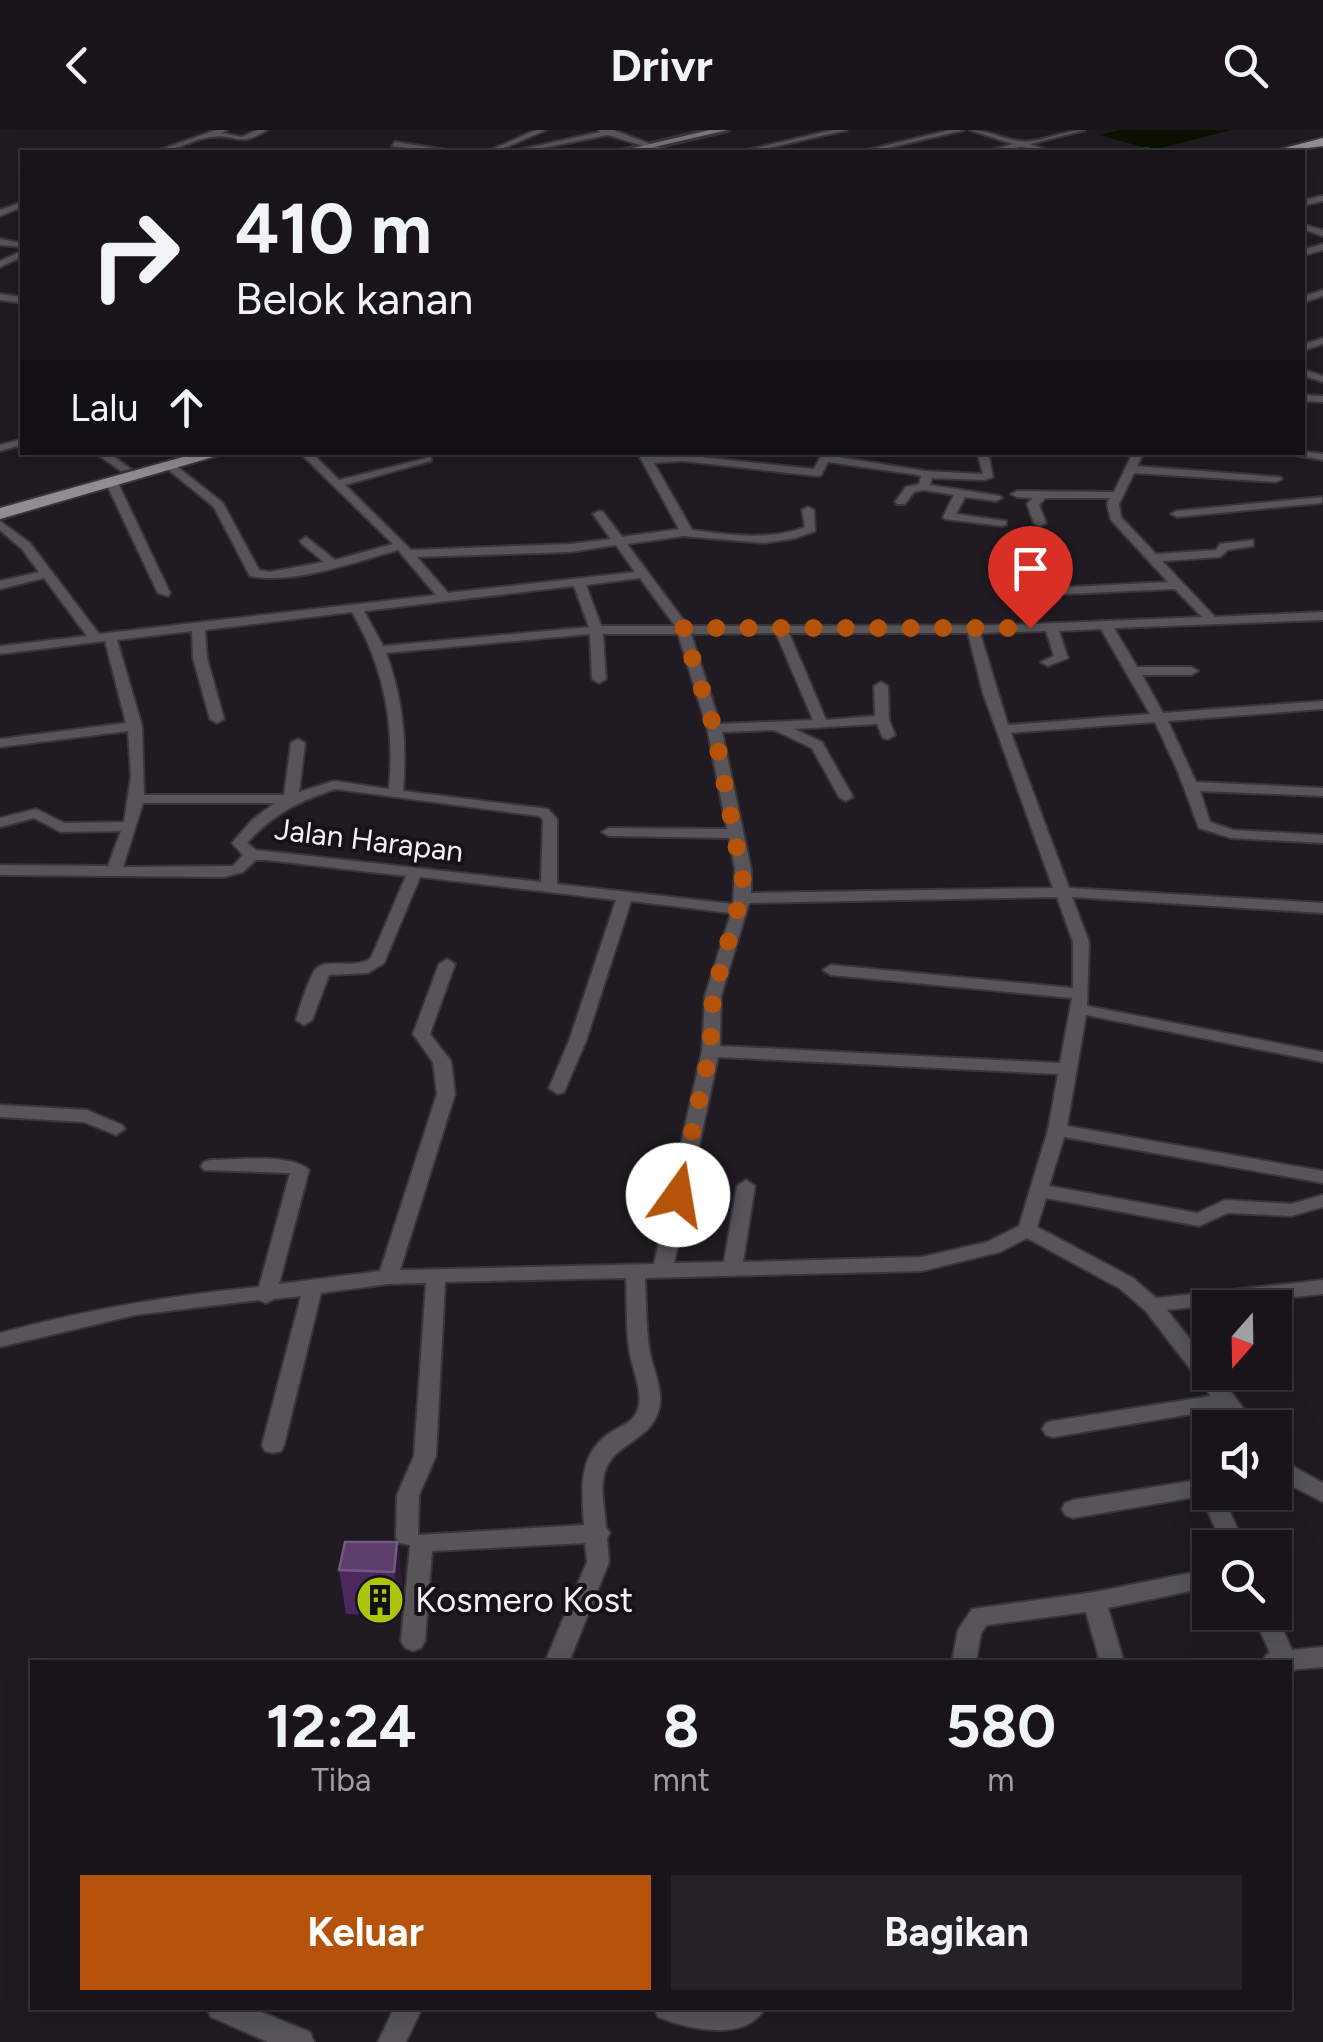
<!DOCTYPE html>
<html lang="id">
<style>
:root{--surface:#18141a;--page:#252127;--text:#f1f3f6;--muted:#9f9ea2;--line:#363339;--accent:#b45309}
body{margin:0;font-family:Figtree,sans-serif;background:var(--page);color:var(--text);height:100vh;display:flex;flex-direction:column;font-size:38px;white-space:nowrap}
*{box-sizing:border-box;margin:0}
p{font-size:32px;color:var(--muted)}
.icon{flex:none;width:55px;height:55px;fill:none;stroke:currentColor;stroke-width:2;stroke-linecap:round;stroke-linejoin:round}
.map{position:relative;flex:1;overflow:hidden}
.sheet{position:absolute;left:30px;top:1530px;width:1262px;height:350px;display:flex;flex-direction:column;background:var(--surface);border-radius:0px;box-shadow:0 5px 25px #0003,0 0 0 2px var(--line)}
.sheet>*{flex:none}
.guide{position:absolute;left:20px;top:20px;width:1285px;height:305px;border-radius:0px;box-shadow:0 5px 25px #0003,0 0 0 2px var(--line);background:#18141a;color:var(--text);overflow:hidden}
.needle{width:65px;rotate:200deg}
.fabs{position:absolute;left:1192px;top:1160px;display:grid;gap:20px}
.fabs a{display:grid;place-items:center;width:100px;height:100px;border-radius:0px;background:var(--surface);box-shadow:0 5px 25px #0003,0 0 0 2px var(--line);font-size:50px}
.pin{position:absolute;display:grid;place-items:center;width:85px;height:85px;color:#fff;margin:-102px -42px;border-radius:50% 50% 50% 0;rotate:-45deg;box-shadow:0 0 10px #0007}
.pin .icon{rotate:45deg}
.me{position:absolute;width:110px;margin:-55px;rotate:13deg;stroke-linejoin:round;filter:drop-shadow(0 0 8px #0008)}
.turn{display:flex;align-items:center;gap:35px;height:210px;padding:0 50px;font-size:45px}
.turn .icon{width:130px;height:130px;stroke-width:2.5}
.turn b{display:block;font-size:70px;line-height:85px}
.then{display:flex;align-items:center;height:95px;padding:0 50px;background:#0003;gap:20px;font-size:38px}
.eta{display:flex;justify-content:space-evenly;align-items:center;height:170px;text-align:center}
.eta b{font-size:60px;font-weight:700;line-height:70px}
.action{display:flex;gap:20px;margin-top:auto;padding:20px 50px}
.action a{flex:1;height:115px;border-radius:0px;background:var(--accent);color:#fff;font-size:40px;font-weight:700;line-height:115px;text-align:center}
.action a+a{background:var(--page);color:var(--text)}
header{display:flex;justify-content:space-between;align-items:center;height:130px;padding:0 50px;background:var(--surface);font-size:45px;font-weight:700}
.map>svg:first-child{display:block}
.water{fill:#0c1000}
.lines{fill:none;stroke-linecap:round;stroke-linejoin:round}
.street-casing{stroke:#39353b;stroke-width:4}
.secondary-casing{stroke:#39353b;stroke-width:6}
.primary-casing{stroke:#39353b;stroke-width:4}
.street{fill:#575559;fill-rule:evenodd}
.secondary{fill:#78747b;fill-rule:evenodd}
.primary{fill:#928d95;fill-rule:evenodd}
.wall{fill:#4a275c}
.shaded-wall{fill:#31193e}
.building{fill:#5c3d6c;stroke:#745982;stroke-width:2.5}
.route{stroke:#b45309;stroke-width:18;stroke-dasharray:0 32.4}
.labels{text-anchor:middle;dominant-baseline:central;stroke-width:8;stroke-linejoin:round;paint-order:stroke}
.street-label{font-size:30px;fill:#f4f1f6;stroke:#161219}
.near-poi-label{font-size:35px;fill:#f4f1f6;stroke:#161219;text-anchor:start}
</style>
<header><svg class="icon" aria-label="back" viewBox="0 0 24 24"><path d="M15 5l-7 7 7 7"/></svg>Drivr<svg class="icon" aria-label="search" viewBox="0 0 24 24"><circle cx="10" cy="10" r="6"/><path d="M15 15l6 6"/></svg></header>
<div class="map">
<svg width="1323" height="1912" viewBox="0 0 1323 1912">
<rect width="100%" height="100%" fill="#201b22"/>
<path class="water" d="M1119,0H1231L1153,20L1099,5Z"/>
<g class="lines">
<g class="street-casing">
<path id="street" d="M216,0H227L221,3L242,7L257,0H267C236,19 238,3 211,7C191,9 174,23 154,22Z
M536,0H546L495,22H486Z
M598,0H613L672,22H662L608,5L522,22H509L600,2Z
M833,0H847L751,22H739Z
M950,0H964L871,22H859Z
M970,0C988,0 1002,9 1019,11C1040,14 1063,0 1085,0L1030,14L1052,22L1021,17L985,22L1013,14Z
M395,12L447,20L451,22H435L392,16Z
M1148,19L1151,22H1137L1138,20Z
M1320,66H1323V71L1302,76V71Z
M22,72V77L0,86V80Z
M1302,94L1323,100V106L1302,99Z
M0,109L22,113V117L0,115Z
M1323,114V120L1302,126V120Z
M22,121V127L0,137V131Z
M1323,160V166L1302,173V167Z
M0,164L22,167V173L0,170Z
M1323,208V214L1302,221V215Z
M1302,239L1323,246V252L1302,245Z
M1302,265L1323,266V272L1302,271Z
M22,309V315L0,321V315Z
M1302,321L1323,324V330L1278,322Z
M94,322H107L131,339L121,341Z
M299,322H311L339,350L431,327V331L345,355L411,420L571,414L611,409L593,384L599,381L603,382L622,407L679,399L637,322H648L650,326L682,325L814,339L823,322H834L832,326L926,341L983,344L977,322H988L993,347L985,350L932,348L930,355L1000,366L1002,368L996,371L965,367L956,384L1006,391V395L1002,396L945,389L943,387L954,365L924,360L914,362L905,374H897L895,372L906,357L919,354L921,346L918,345L828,332L821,345L817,346L682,331L654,333L692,400C730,405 768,411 805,397L802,380L808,377L814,380L815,401L796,408L764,413L683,406L627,414L688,496H775L780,493L785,496L1010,495L1202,487L1175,459L1065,464L1063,461L1069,457L1168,452L1111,390L1107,374L1110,368H1045L1039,375L1046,393L1040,396L1034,393L1027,374L1033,368L1017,367L1011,364L1017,361L1114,362L1133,322H1144L1137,336L1280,347L1282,349L1276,352L1134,343L1119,374L1121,387L1156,424L1216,420L1220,414L1253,410V416L1228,420L1220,427L1162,431L1215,487L1323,482V490L1114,498L1137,537H1191L1198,541L1191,545H1142L1163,583L1323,571V579L1168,591L1196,652L1323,658V666L1200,661L1210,692L1233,700L1323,705V713L1231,708L1199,698L1178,642L1155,592L1011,603L1069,758L1323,773V783L1072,767L1089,812L1087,876L1323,922V932L1086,885L1067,996L1323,1041V1053L1064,1007L1049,1056L1197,1083L1225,1070L1291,1074L1323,1065V1077L1291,1086L1228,1083L1199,1096L1046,1068L1037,1097L1133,1148L1156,1168L1323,1150V1164L1167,1180L1210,1235V1242H1216L1258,1298H1236L1222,1279L1053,1307L1046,1305L1042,1299L1046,1293L1053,1291L1211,1266L1145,1180L1119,1158L1027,1108L1000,1122L922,1141L645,1148C646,1171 646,1195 649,1218C652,1238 664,1260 659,1279C651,1313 607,1313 603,1350C601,1364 605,1382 606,1397L610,1403L607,1408L609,1432L569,1532H545L587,1432L585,1413L432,1421L425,1511L421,1518L413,1521L405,1518L401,1511L410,1415L399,1413L396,1407L397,1365L414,1326L426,1153L388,1154L321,1163L284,1315L281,1321L273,1323L265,1321L262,1315L301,1166L274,1169L266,1173L259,1170L135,1185L0,1217V1203C89,1179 167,1166 259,1157L290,1043L204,1040L201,1036L204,1032L210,1030C236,1030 291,1023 309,1040L279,1154L380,1141L437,964L433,932L413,904L439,834L447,829L455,834L430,904L451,931L455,964L400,1140L654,1134L702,921L705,866L731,783L631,771L586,911L564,962L558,964L549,958L569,911L616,770L420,747L384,833L368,843L329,845L312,890L304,895L296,890C299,880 310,843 317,838C329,828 355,840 371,828L406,746L266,730H256L243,742L224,747L0,745V735L108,736L121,701L61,702L34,688L0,697V688L36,679L64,693L124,692L131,646L128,601L0,617V609L126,593L105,511L0,524V516L87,506L44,448L0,459V451L39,442L22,419L0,400V391L30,413L99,504L436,465L398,420C355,432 293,455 250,446L214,377L165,337L175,335L223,373L259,440L269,442L324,432L302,414L300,411L306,407L335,430L393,414ZM616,415L635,442L448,463L417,427L571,422ZM640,448L675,496H601L586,455ZM574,456L589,497L383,516L364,481ZM352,482C384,537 395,594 389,659L334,651L299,662L305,613L298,609L291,613L284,665H144L142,596L117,510L192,501L193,528L210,589L217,593L224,589L207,528L205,500ZM1101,499L1150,584L1008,595L980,503L1046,501L1054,526L1041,532L1048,536L1068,528L1059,501ZM776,503L813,590L720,594L691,504ZM789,503H968L983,563L1053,758L751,763V739L722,602L774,600L812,618L839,667L846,671L853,667L822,612L794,599L877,594L883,608L888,609L895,605L889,590L888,556L881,552L874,556L875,586L826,590ZM590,504L592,549L599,553L606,549L603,504H678L707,598L727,699L609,698L602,702L609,706L729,708L735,739L733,774L557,754V689L548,679L403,661C407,612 403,569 386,523ZM335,659L539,686L543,690L541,752L256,720L247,713C274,683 298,672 335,659ZM143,673H275L252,690L232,713L243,725L233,736L123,737ZM1057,767L1073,812V858L831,835L823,840L831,845L1072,868L1060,933L720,916L721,866L749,773ZM718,927L1058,944L1048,1000L1019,1096L987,1112L922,1127L743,1132L755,1056L746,1050L737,1056L724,1132L674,1133ZM626,1148C627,1171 626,1195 629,1218C631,1237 644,1261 638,1279C633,1294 621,1295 610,1303C577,1325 582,1361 584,1395L418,1405L419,1365L436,1326L445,1152Z
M112,350L118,353L170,463L168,466L158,463L106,353Z
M1322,367V373L1177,387L1171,384L1177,381Z
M0,975L87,980L122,995L125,999L116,1005L84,992L0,987Z
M1275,1322L1283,1324L1294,1337L1323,1353V1372L1278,1349L1275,1345Z
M1210,1348V1362H1221L1246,1418H1224L1201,1366L1073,1388L1065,1385L1062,1379L1065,1373L1073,1370Z
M1210,1439V1457L1108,1478L1124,1532H1100L1086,1482L987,1495L981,1503L976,1532H952L958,1500L972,1479L1095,1462Z
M1252,1482H1275L1292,1520L1323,1517V1537L1290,1540V1532H1262L1266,1525L1270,1523Z
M207,1878H251L310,1902L314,1912H268L211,1887Z
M394,1878H422L406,1912H378Z
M654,1878H765C746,1912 690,1900 658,1887Z"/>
</g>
<g class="secondary-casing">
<path id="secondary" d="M710,0H728L632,22H616Z"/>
</g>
<g class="primary-casing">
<path id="primary" d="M1323,8V16L1279,22L1281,19Z
M201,322H230L0,389V378Z"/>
</g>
<use href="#street" class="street"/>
<use href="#secondary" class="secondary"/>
<use href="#primary" class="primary"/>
</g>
<path class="wall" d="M397,1412L402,1456L400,1486L346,1484L339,1440Z"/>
<path class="shaded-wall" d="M397,1412L402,1456L400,1486L394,1442Z"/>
<path class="building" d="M345,1412H397L394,1442L339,1440Z"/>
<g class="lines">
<path class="route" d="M678,1065L710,921L713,866L744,756L714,598L683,498H1030"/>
</g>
<defs>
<g id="building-disc" transform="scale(2.5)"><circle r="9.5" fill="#adc60d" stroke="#161219"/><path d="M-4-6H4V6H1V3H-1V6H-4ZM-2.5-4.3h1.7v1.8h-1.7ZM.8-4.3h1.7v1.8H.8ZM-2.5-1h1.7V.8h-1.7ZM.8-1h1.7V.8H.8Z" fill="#111"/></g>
</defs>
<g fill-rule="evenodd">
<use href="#building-disc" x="380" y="1470"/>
</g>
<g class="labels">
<g class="street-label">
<text transform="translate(369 710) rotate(7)">Jalan Harapan</text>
</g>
<g class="near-poi-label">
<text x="415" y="1470">Kosmero Kost</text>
</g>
</g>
</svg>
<div class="fabs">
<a><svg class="needle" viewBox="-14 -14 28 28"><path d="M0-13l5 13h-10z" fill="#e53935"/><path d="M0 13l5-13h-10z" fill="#9f9ea2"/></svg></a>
<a><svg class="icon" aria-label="sound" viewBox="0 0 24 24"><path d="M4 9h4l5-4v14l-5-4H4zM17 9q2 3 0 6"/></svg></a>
<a><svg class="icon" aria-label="search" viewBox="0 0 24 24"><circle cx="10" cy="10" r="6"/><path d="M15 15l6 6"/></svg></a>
</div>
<div class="pin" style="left:1030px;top:498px;background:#d93025"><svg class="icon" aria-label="arrive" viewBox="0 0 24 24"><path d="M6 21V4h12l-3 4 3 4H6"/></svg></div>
<svg class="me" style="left:678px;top:1065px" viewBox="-20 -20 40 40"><circle r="19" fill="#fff"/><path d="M0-13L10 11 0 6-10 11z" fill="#b45309"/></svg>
<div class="guide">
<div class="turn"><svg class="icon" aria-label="right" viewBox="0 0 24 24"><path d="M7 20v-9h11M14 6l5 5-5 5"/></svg><div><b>410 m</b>Belok kanan</div></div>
<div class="then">Lalu<svg class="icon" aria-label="ahead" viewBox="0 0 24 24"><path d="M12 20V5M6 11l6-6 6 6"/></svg></div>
</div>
<section class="sheet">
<div class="eta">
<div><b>12:24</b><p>Tiba</p></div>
<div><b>8</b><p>mnt</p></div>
<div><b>580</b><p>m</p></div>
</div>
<div class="action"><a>Keluar</a><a>Bagikan</a></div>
</section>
</div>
